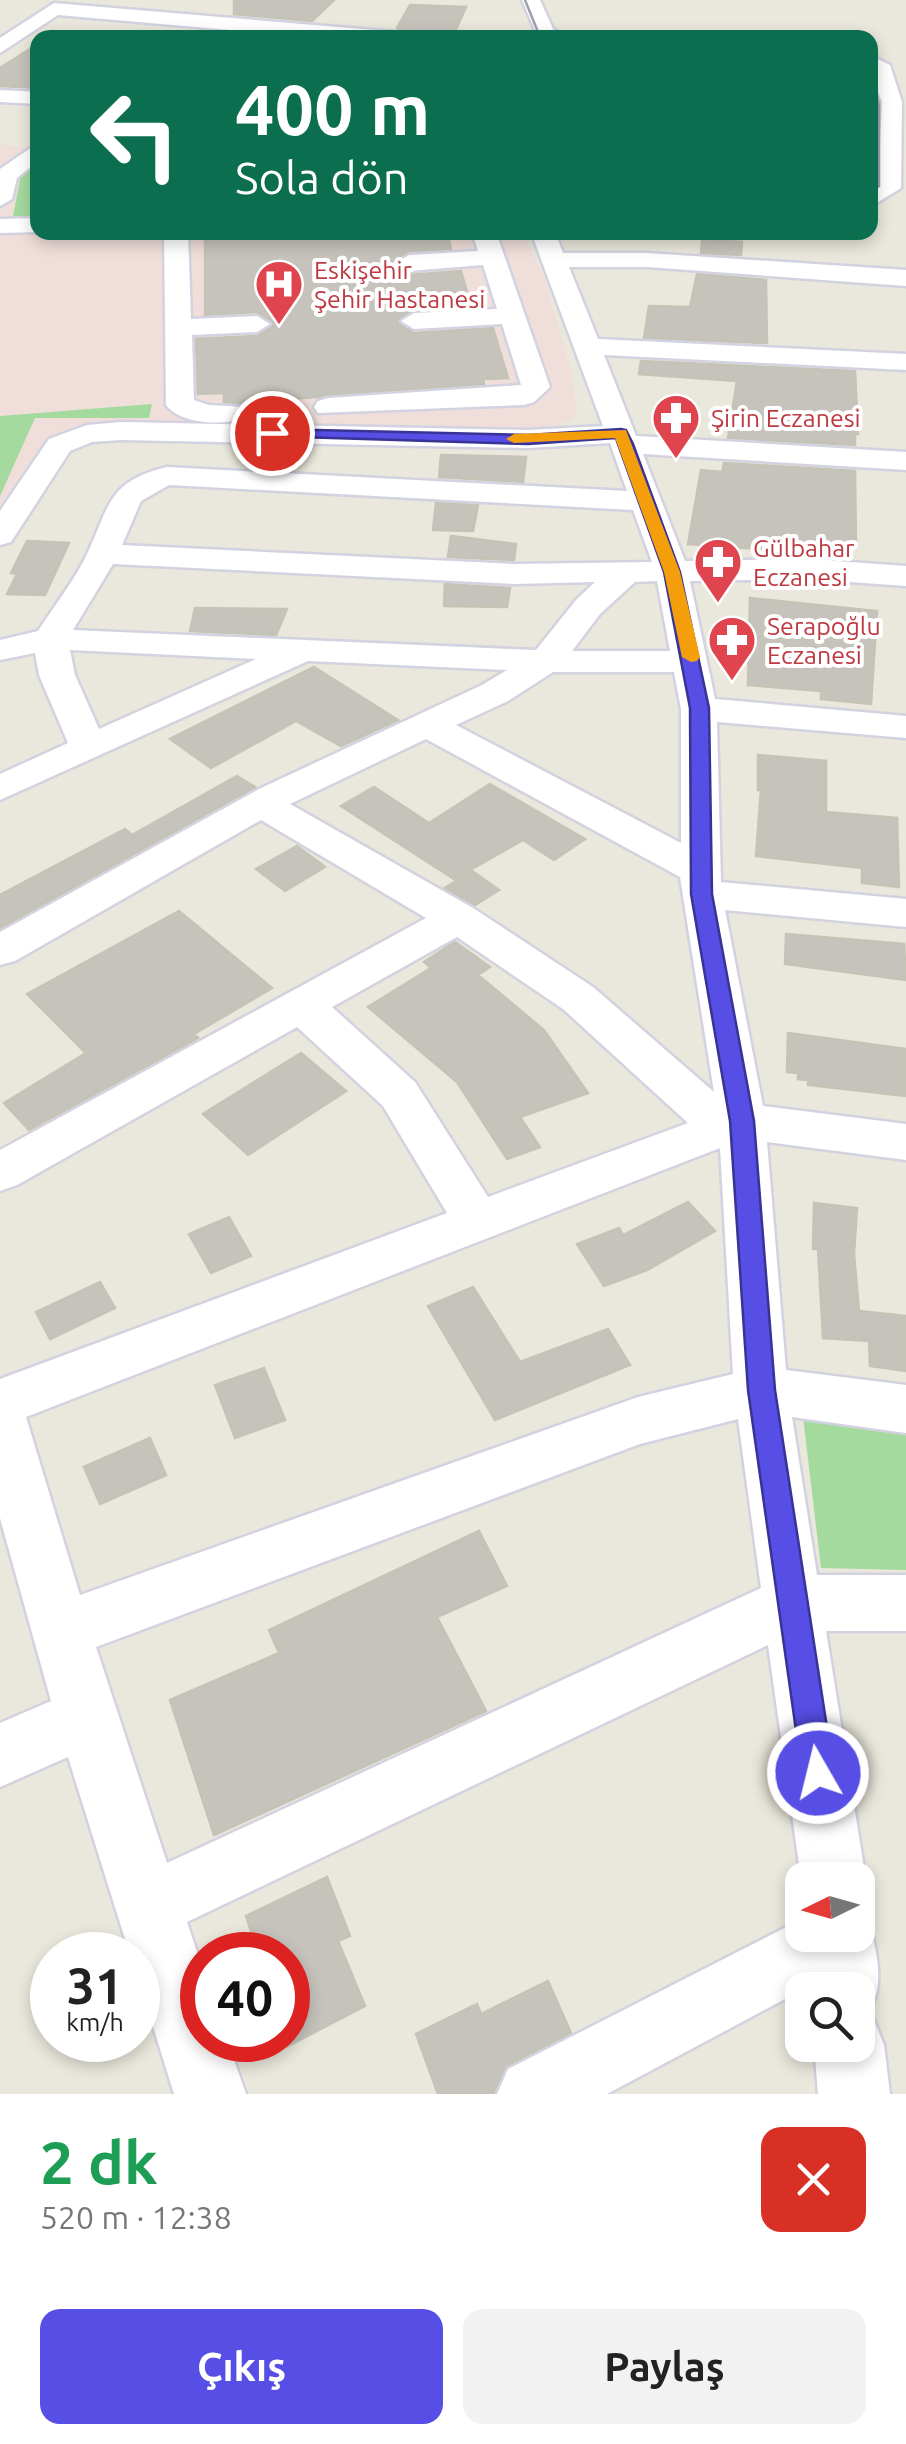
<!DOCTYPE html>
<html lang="tr">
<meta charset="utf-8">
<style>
:root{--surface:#fff;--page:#f2f2f2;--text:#222;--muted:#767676;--accent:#564ee5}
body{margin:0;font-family:Ubuntu,sans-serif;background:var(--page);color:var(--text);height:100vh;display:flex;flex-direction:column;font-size:38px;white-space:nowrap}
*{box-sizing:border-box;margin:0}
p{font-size:32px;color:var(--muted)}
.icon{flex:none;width:55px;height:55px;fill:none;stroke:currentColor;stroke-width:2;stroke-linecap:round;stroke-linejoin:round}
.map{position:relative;height:2094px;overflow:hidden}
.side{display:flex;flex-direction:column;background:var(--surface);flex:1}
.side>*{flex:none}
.top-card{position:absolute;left:30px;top:30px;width:848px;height:210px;border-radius:20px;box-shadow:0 5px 15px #0003;background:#0b6e4f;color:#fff;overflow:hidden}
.needle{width:65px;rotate:265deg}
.controls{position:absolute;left:785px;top:1862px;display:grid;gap:20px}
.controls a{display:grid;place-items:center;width:90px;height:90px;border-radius:20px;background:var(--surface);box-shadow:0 5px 15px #0003;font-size:50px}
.speed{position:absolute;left:30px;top:1932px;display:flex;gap:20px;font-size:50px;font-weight:700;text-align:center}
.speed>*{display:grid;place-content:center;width:130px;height:130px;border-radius:50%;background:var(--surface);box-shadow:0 5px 15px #0003;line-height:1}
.speed small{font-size:25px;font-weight:400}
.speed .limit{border:15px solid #d22;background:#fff;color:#111}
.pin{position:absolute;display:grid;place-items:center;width:85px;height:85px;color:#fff;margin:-42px;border:5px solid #fff;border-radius:50%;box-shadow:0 2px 10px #0007}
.me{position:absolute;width:110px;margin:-55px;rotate:352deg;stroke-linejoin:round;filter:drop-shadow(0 0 8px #0008)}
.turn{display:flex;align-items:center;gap:35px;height:210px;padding:0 40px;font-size:45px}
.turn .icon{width:130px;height:130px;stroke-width:2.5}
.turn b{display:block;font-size:70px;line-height:85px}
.round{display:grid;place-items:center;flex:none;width:105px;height:105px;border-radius:20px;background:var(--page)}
.head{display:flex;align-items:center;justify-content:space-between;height:170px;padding:0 40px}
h1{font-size:60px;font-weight:700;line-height:75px;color:#1e9e55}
.primary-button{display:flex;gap:20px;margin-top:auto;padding:20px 40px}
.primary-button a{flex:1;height:115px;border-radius:20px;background:var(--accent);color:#fff;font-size:40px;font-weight:700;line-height:115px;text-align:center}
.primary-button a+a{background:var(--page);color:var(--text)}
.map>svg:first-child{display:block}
.medical{fill:#f0deda}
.green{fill:#a5da9f}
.building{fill:#c5c3bc;stroke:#c5c3b6;stroke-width:2.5}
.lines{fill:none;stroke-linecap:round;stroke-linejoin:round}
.minor-casing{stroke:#d3d2e0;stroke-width:5}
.minor{fill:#fff;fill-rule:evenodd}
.tram{stroke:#a1a0b1;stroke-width:2.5}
.route{fill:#564ee5;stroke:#383395;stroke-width:2.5}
.slow{fill:#f59e0b}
.labels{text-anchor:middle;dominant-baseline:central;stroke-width:8;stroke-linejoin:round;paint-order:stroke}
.far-health-label{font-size:25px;fill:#be3a42;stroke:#fff;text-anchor:start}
</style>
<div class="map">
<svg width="906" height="2094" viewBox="0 0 906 2094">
<rect width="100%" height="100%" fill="#eae7dc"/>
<path class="medical" d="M0,144L37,150L38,232L523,233L545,280L572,374L577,415L553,429L85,425L46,442L9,519L0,528Z"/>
<path class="green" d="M37,162L36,220L12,221L22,170Z
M152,404L149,418H35L0,496V416Z
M803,1417L906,1432V1570L821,1568Z"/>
<path class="building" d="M234,0H334L312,21L234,14Z
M410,5L466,7L453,36L407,34L397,28Z
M38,44V88L0,86V68Z
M205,232H447L451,249L409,251L392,264L409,275L461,271L471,306L414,309L397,322L414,333L493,328L508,378L483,379L484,384L237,403L224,402V393L198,394L196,339L257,336L274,325L257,312L205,315Z
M702,239L742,242L741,255L701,253Z
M697,274L766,280L767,343L644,338L649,306L690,307Z
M641,361L855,371L858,434H855V445L728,438L737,381L639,374Z
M441,455L526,457L523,482L439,477Z
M724,463L855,471L856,548L820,546L821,553L688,544L701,470L722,472Z
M436,503L478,505L473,531L433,530Z
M451,536L516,544L514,560L448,557Z
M27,541L69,543L45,595L7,594L17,574L11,573Z
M445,584L510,588L507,607L444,606Z
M750,598L877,611L871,704L821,699V691L748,685Z
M195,608L287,609L276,635L190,631Z
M314,667L398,720L341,746L296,721L211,768L170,739Z
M758,755L826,761V812L897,818L899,887L862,883V868L756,856L761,790H758Z
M237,776L255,787L0,928V895L125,829L132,835Z
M490,784L585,839L554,860L523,840L454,879L341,806L374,787L429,823Z
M297,846L325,867L285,891L256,869Z
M472,871L499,890L475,905L445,888Z
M179,911L272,988L194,1034L198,1038L29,1130L4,1103L86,1053L27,994Z
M786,934L904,944L906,980L785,964Z
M455,942L490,967L478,975L544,1030L588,1093L520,1117L540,1147L507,1159L457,1082L368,1007L431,968L424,962Z
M788,1033L906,1049V1096L808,1085V1080L798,1079V1073L787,1072Z
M301,1053L346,1091L248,1155L203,1114Z
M688,1202L715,1231L647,1270L604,1286L577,1244L619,1228L623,1235Z
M814,1203L857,1208L854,1254L859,1311L906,1316V1371L870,1366L869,1341L823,1338L818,1249H813Z
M229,1217L251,1256L211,1273L189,1234Z
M100,1282L115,1308L50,1339L36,1312Z
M473,1287L520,1362L608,1329L630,1365L495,1420L428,1306Z
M264,1368L285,1420L235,1438L215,1385Z
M150,1438L166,1475L100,1504L84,1467Z
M479,1531L507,1586L437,1617L486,1711L214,1835L170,1700L279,1653L269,1630Z
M327,1877L350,1936L338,1941L365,2006L288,2046V1955H259L246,1916Z
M548,1981L571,2033L506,2066L493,2094H438L416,2034L477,2004L481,2014Z"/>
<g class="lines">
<g class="minor-casing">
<path id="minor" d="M522,0H540L553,29L569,38L538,37Z
M54,3L397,32L406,38H323L58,15L0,53V38Z
M870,55L890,65L902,102L901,188L870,207V190L878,185L882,102L870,70Z
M0,90L38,92V104L0,102Z
M38,143V161L17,178L12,199L0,206V169Z
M38,218V232L0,233V219Z
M164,232H188L191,319L257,316L270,324L257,332L192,335L194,400L209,405L244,407L248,413L244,419C221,425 182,425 166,405Z
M472,232H496L550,387L534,402L524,405L318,413L314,407L318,401L328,398L521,385L502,324L414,329L401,321L414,313L497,309L483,265L409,271L396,263L409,255L478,251Z
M531,232H555L563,253H647L906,270V286L647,267H569L598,339L906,354V370L604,355L636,436L906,452V470L643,454L685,561L807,559L906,566V586L807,579L690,581L715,699L906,716V738L717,722L721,882L906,899V927L725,910L763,1106L906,1124V1160L767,1142L786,1370L906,1385V1433L792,1417L817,1575H906V1631H826L866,1880L858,1901V1880H802V1886L768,1645L187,1922L202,1967V2040H227L246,2094H174L138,1978V1955H130L68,1757L0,1787V1723L51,1701L0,1518V1379L447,1213L383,1106L297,1027L17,1185L0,1191V1150L426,918L261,820L15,961L0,965V932L261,788L482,685L507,670L308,661L0,800V774L68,743L39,675L35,653L0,660V640L38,631C54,606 75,580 88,552C110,504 109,481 167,467L627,491L610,443L528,448L121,440L92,442L70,451L11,542L0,545V511L49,439L87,425L121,422L528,430L603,426ZM169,485L633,510L652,562L515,564L122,545L141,501ZM113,564L515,584L595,582L576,600L536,650L73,630ZM657,581L670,651H572L600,614L635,582ZM70,650L256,659L99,729L75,675ZM553,672H674L681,709V843L456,725L508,701ZM426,739L680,877L714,1092L593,987L473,908L290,804ZM457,937L563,1009L688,1123L488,1197L415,1082L332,1007ZM720,1148L733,1374L638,1397L80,1595L26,1417ZM738,1419L761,1588L167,1863L96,1647L640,1444Z
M858,1909L864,1912C876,1941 889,1992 864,2016L874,2020L884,2045L890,2094H818L814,2045H858V1990H802L607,2094H497L508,2069L802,1919V1935H858Z"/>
</g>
<use href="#minor" class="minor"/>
<path class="tram" d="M525,0L538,32L550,38
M870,65L879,106V186L870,193"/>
</g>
<path class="route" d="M272,429L528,435L621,429L626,430L633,444L680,572L709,708L712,894L754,1121L775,1390L834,1773L830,1784L818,1789L807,1784L802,1773L748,1390L730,1121L691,894L690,708L664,572L618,444L616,438L528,444L266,436L264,433Z"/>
<path class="slow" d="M626,430L680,572L700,657L697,661L691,662L682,657L664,572L615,438L514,443L506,439L514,434Z"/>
<defs>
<g id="hospital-pin" transform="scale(2.5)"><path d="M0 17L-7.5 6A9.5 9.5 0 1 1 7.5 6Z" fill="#e0444e" stroke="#fff"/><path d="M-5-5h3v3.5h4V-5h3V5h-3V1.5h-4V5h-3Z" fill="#fff"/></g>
<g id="pharmacy-pin" transform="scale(2.5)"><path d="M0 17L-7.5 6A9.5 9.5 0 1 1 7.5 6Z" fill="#e0444e" stroke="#fff"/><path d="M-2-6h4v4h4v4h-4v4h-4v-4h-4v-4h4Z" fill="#fff"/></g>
</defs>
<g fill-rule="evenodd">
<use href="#hospital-pin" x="279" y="284"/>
<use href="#pharmacy-pin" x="676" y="418"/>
<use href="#pharmacy-pin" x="718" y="562"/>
<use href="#pharmacy-pin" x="732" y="640"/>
</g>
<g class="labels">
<g class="far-health-label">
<text x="314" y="270">Eskişehir<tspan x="314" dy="29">Şehir Hastanesi</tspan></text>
<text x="711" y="418">Şirin Eczanesi</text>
<text x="753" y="548">Gülbahar<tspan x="753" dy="29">Eczanesi</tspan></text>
<text x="767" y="626">Serapoğlu<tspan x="767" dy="29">Eczanesi</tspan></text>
</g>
</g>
</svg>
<div class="controls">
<a><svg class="needle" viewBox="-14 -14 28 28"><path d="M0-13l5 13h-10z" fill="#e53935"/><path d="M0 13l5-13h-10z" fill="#767676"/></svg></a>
<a><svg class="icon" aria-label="search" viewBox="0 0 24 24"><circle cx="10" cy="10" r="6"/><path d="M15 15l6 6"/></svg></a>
</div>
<div class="speed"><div>31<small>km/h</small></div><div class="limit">40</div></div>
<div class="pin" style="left:272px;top:433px;background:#d93025"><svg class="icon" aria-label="arrive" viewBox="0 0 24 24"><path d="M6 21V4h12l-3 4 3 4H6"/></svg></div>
<svg class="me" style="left:818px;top:1773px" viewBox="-20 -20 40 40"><circle r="17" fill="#564ee5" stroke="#fff" stroke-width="3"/><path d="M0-11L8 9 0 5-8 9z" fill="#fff"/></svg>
<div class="top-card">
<div class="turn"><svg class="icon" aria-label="left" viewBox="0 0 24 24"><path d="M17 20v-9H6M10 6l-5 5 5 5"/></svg><div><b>400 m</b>Sola dön</div></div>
</div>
</div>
<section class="side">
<div class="head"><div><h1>2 dk</h1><p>520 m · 12:38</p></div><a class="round" style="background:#d93025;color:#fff"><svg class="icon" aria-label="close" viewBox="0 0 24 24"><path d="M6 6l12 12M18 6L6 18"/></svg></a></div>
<div class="primary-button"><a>Çıkış</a><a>Paylaş</a></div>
</section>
